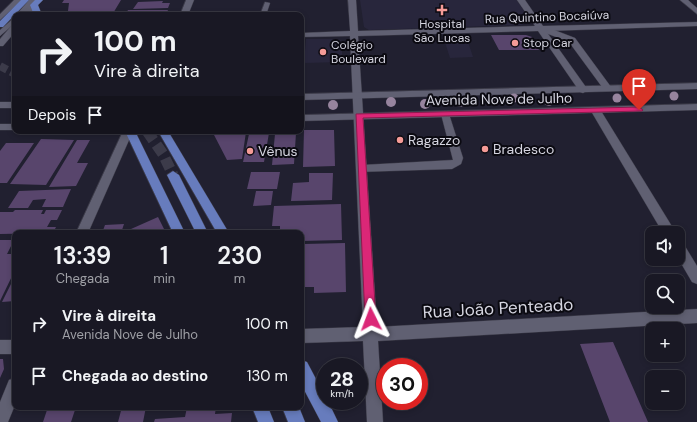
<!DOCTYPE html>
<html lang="pt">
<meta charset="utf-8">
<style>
:root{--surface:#191824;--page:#262531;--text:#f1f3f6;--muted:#9fa0a6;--line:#373741}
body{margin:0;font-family:"DM Sans",sans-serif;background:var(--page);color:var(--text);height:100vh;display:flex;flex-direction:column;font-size:15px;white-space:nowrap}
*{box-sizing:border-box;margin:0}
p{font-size:13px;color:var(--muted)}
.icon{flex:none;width:22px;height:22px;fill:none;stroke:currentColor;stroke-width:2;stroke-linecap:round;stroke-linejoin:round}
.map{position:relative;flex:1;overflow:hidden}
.sheet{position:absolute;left:12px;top:230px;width:292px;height:180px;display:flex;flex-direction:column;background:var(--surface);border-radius:8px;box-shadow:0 2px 6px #0003,0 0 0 1px var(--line)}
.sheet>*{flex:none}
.guide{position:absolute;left:12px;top:12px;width:292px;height:122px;border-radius:8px;box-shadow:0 2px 6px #0003,0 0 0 1px var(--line);background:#191824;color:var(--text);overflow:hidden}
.fabs{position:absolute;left:645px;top:226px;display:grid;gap:8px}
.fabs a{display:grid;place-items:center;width:40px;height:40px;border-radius:8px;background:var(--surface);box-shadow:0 2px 6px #0003,0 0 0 1px var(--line);font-size:20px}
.speed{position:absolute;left:316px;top:358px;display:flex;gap:8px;font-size:20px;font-weight:700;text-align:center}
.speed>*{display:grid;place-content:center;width:52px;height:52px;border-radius:50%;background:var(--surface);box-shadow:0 2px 6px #0003,0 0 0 1px var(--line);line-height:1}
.speed small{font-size:10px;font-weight:400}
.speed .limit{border:6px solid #d22;background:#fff;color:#111}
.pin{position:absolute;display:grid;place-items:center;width:34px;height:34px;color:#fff;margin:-41px -17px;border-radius:50% 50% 50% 0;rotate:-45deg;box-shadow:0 0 4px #0007}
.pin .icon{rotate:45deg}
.me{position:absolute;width:44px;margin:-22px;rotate:357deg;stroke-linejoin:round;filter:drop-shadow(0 0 3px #0008)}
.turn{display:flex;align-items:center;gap:14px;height:84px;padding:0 16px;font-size:18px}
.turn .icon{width:52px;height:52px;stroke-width:2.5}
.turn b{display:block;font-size:28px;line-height:34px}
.then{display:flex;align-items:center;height:38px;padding:0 16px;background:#0003;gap:8px;font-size:15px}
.eta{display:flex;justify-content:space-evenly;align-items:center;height:68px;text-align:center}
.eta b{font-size:24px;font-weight:600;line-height:28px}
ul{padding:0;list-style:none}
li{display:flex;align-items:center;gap:12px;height:52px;padding:0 16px}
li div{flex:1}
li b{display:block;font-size:15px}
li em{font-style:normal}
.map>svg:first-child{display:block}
.built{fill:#28263c}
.building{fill:#58456c}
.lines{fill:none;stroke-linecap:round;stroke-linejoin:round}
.primary-tunnel-far1{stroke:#3c3b4a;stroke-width:8;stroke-dasharray:8 4;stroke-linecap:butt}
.primary-tunnel{stroke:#3c3b4a;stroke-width:11;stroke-dasharray:11 5.5;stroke-linecap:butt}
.lane-casing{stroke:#3b3a47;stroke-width:1}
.street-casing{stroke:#3b3a47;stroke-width:1}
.secondary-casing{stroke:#3b3a47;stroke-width:1}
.primary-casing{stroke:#3b3a47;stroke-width:1}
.lane{fill:#606072;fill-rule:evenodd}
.street{fill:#606072;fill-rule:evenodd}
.secondary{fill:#606072;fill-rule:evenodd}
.primary{fill:#677cbd;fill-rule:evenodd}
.tree{fill:#97849e}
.route{fill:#db2777;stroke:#8e194d}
.poi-dot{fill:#f59b97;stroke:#0b0a11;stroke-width:1.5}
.labels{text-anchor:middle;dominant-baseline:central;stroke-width:4;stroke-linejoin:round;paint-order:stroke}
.far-street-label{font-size:12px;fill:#d5d5e0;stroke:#0b0a11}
.far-poi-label{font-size:12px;fill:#d5d5e0;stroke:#0b0a11;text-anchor:start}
.street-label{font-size:14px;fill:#d5d5e0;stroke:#0b0a11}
.poi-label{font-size:14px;fill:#d5d5e0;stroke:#0b0a11;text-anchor:start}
.near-street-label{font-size:17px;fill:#d5d5e0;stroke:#0b0a11}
</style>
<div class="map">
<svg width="697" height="422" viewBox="0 0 697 422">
<rect width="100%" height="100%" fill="#212030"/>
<path class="built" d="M360,0H517L529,19V22L521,25L369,30L364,27Z
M443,36H466L473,57L450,58Z
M306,39H338L342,41V62L304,63Z"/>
<path class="building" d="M64,0H121L112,15H71L68,11L69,3H62Z
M163,1L162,3H170L168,8L133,9L138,2Z
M128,10H168L166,15H125Z
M491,35H526L532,37L539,50H499Z
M304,130H334L335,166L303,167Z
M246,132L242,159L227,160L213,133Z
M269,133L264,162H243L249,134Z
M296,133L294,164L272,165L275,134Z
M41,139L74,140L46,185L10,184Z
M77,140H90L77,163H88L76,186L49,187Z
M6,143H34L7,183H0V151Z
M251,172H280L277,189H247Z
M309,173H333L332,200L291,201L293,183L309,182Z
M71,189L63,207H42L46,199L33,200L28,208H8L19,191Z
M256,191H273L271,205L253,206Z
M341,204L342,240L301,241V233H280V226H272L274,206Z
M15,210H43L41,214H44L46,210H62L57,220H51L47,227H56L53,233L0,234V212H13Z
M158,217L166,233H122Z
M124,224L121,233H102L105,225Z
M0,240H14L7,254H15V270L0,301Z
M345,243L346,292L314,293V287H302L304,244Z
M15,276V301L2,302Z
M613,342L648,422H610L580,344Z
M0,359H3L4,369L0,378Z
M48,407H76L71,422H43Z
M122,407H146L143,422H118Z
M187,407H216L215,414L232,413L231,422H154L155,419L185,417Z"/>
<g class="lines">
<path class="primary-tunnel-far1" d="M0,66L15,74"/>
<path class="primary-tunnel" d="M147,131L163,154L173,175"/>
<g class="lane-casing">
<path id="lane" d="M29,0H36L23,15H16Z
M265,2L270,3L266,15H260Z
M15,17V23L0,36V30Z
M543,28H549L575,38L611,87V91H605L569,42L543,32Z
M445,111L449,114L463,158L461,164L452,169L358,172L357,169L362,165L453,160L441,114Z"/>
</g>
<g class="street-casing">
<path id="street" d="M186,0H194L188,15H180Z
M348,0H356L358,31L535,26L517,0H525L543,26L697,22V26L546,31L588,90L583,93L580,92L538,31L358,36L377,327L697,309V323L378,341L383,422H367L363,341L301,343V329L363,327L350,36L301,37V33L350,31Z
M680,0H688L697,8V14Z
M596,108L601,111L676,233H663L591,111Z
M123,131H133L88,233H76Z
M678,242L683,243L697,266V284L692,282L678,258Z
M0,340H15V354H0Z
M15,378V405L8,422H0V402L9,380Z"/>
</g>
<g class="secondary-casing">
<path id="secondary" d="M14,0H22L0,20V14Z
M31,3L38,5L30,15H22Z
M12,25H15V32L3,46H0V39Z
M697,83V89L301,100V94Z
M0,102H15V108H0Z
M697,104V110L301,121V115Z
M0,124H15V130H0Z"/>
</g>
<g class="primary-casing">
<path id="primary" d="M21,0H29L3,27H0V21Z
M35,0H43L38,5L42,15H34L30,5Z
M125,131H135L185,233H173Z
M158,131H168L229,233H217Z
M173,171L179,175L208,233H196L167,175Z
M301,360L307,362L325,396V401H328L338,422H321L301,384Z
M252,407H268L274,422H258Z
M282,407H299L305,422H288Z"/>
</g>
<use href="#lane" class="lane"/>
<use href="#street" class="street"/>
<use href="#secondary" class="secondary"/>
<use href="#primary" class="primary"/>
</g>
<g class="tree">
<circle cx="674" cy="96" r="4.5"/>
<circle cx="645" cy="97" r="4.5"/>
<circle cx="514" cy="98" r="4.5"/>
<circle cx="617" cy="98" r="4.5"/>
<circle cx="491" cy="100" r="4.5"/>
<circle cx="565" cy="100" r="4.5"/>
<circle cx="549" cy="101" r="5"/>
<circle cx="391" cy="102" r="5"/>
<circle cx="460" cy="102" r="5"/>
<circle cx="425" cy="104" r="5"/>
<circle cx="333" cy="105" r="5"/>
</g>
<path class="route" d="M639,107L643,110L642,111L363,118L376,319L374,323L371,324L367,323L365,319L356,114Z"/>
<g class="poi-dot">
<path d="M440 4h4v4h4v4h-4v4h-4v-4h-4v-4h4z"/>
<circle cx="515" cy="43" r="4"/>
<circle cx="323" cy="52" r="4"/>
<circle cx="400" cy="140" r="4"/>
<circle cx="485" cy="149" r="4"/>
<circle cx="250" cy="151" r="4"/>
</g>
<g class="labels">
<g class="far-street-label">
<text transform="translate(547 17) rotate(-2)">Rua Quintino Bocaiúva</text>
</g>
<g class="far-poi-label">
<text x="442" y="24" text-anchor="middle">Hospital<tspan x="442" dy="14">São Lucas</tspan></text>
<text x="523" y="43">Stop Car</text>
<text x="331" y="45">Colégio<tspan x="331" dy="14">Boulevard</tspan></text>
</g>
<g class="street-label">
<text transform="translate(499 99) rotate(-1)">Avenida Nove de Julho</text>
</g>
<g class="poi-label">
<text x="408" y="140">Ragazzo</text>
<text x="493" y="149">Bradesco</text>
<text x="258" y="151">Vênus</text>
</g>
<g class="near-street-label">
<text transform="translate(498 308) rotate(-3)">Rua João Penteado</text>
</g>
</g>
</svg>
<div class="fabs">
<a><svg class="icon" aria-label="sound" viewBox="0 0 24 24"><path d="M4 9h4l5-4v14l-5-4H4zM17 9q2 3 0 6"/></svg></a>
<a><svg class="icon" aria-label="search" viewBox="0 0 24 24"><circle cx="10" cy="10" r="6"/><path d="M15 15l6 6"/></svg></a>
<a>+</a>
<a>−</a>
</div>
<div class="speed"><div>28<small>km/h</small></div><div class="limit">30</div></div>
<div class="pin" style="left:639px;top:110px;background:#d93025"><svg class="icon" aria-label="arrive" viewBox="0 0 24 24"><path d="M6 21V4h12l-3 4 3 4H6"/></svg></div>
<svg class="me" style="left:371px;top:319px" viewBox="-20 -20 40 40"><path d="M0-17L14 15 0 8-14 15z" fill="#db2777" stroke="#fff" stroke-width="4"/></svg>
<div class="guide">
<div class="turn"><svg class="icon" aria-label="right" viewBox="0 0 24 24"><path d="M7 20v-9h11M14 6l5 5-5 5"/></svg><div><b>100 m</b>Vire à direita</div></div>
<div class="then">Depois<svg class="icon" aria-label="arrive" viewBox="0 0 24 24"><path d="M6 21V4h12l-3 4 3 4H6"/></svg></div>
</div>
<section class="sheet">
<div class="eta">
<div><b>13:39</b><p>Chegada</p></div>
<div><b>1</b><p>min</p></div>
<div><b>230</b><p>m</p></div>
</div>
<ul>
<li><svg class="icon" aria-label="right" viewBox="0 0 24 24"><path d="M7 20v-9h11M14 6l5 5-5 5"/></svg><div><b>Vire à direita</b><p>Avenida Nove de Julho</p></div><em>100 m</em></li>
<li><svg class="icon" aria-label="arrive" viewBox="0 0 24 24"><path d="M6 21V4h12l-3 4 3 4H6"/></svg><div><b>Chegada ao destino</b></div><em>130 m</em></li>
</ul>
</section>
</div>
